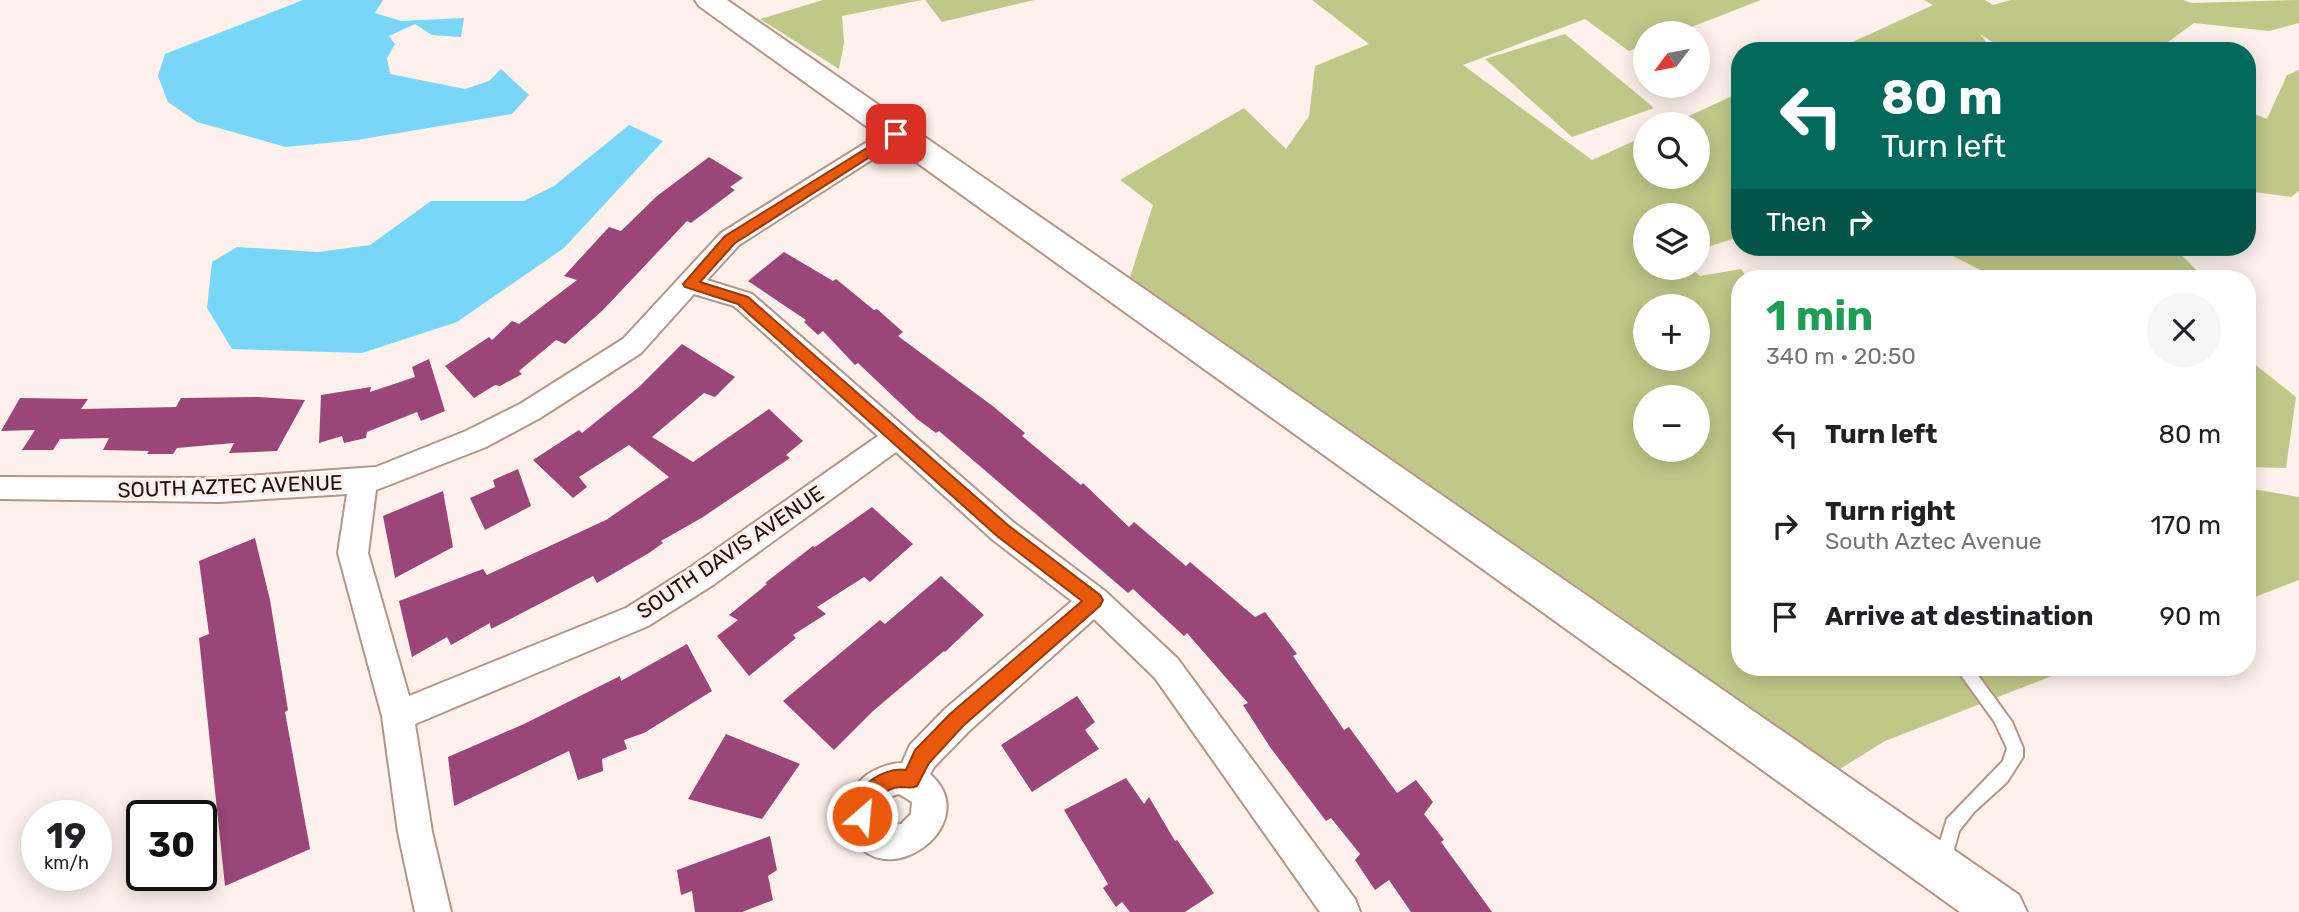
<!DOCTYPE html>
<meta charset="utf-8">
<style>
:root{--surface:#fff;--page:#f6f6f6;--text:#202124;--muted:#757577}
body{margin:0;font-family:Rubik,sans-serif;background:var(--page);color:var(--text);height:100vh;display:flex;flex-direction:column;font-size:26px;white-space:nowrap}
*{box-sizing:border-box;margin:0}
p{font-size:23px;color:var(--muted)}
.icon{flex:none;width:38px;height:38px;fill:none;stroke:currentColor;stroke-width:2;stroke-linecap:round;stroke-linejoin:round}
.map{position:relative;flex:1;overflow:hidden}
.details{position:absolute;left:1731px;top:270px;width:525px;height:406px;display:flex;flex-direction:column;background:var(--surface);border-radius:28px;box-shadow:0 4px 18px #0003}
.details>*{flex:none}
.banner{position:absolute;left:1731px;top:42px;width:525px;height:214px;border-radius:28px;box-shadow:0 4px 18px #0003;background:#00695c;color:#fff;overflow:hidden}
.needle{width:46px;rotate:238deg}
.controls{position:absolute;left:1633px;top:21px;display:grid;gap:14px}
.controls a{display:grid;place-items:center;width:77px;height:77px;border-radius:50%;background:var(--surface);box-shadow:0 4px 18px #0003;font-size:35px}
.speed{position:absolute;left:21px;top:800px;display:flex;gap:14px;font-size:35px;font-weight:700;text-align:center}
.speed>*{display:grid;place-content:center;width:91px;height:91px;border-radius:50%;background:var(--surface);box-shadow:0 4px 18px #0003;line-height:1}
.speed small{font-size:18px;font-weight:400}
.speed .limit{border:4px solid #111;border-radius:10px;background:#fff;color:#111}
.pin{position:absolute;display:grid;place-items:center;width:60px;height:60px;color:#fff;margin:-30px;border-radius:14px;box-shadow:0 4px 10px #0006}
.me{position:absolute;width:77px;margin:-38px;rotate:27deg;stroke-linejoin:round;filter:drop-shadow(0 0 5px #0008)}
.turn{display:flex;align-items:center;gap:24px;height:147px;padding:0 35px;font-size:32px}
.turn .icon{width:91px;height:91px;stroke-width:2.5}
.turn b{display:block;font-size:49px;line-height:60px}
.then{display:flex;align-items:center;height:66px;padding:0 35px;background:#0003;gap:14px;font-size:26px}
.round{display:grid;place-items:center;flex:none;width:74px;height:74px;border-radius:37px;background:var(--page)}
.summary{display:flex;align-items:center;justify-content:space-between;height:119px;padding:0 35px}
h1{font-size:42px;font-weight:700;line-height:52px;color:#1e9e55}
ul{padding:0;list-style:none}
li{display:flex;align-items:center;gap:21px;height:91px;padding:0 35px}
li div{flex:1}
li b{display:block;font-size:26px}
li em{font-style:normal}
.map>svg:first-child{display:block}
.green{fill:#c1c887;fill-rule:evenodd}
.water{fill:#78d7f8}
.building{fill:#9a4679}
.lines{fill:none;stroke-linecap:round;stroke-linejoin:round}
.lane-casing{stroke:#b39589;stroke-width:4}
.street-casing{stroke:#b39589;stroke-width:4}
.primary-casing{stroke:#b39589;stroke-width:4}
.lane{fill:#fff;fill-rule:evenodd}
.street{fill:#fff;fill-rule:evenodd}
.primary{fill:#fff;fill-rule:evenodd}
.route{fill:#ea580c;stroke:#983908;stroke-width:2}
.labels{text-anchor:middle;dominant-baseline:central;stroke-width:6;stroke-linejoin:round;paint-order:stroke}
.street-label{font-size:21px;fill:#1d120e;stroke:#fef1eb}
</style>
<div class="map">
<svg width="2299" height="912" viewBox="0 0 2299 912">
<rect width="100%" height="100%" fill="#fef1eb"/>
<path class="green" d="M823,0H922L842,16L844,43L839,69L760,19Z
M925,0H1034L942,22Z
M1312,0H1761L1676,33H1645V45L1629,51L1585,19L1463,65L1592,160L1645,136V177H1698V124H1671L1739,93V237L1698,250V215H1645V268H1690L1700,276L1741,269L1748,278H1740V667H2075L1885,741L1840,769L1130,277L1153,205L1120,180L1244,108L1286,149L1309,116L1315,66L1369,44ZM1645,306H1698V359H1645ZM1645,397H1698V450H1645Z
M1924,0H1985L1993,5L2011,0H2183L2191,3L2299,0V23L2269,31L2194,23L2156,51H2006L1980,34L1993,51H1833L1933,5Z
M1565,34L1654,108L1572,137L1485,59Z
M2299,70V191L2291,197L2247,191V111L2267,119L2287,75Z
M1935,247H2174L2204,278H1996Z
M2247,358L2296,397L2286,468L2247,467Z
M2247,488L2299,497V580L2247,600Z"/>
<path class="water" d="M303,0H383L375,13L401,21L464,18L461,37L432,35L415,24L389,36L395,44L387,58L390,74L465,89L489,81L501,69L529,95L512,114L357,140L286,147L197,122L168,102L158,76L165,54Z
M629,125L663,141L564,248L457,322L362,353L232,349L207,308L212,262L237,247L318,252L370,245L431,201H524L554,186Z"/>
<path class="building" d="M709,157L743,178L730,187L735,190L691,223L687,221L603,310L565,344L556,340L519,371L522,374L500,386L495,385L474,398L445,366L489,337L492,340L512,321L519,324L577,280L564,276L609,227L621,231L657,196Z
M784,252L833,281L836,279L874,310L877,309L903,332L898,336L994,407L1025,433L1022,436L1081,485L1083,483L1129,527L1134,522L1186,566L1190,562L1255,617L1265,612L1297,654L1293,656L1344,730L1349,727L1397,793L1416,780L1433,802L1424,814L1444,840L1441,842L1492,912H1411L1389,880L1375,890L1355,860L1360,854L1331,818L1326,821L1270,747L1243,705L1248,703L1187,633L1184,636L1133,589L1128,593L939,431L936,433L917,419L858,363L855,365L823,331L818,335L804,322L806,320L748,281Z
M682,344L735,377L715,397L704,393L652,437L693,462L769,409L803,441L786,455L790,458L703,517L661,541L663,543L649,553L597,583L593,576L491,629L490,623L451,645L447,637L412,657L399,601L483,569L487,575L606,520L669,477L629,445L579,477L587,487L573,498L533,460L579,430L582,433L639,387Z
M429,359L445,411L421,421L417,412L367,432L366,438L344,443L342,436L319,443L321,395L371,387L370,392L415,377L412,367Z
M258,397L305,400L277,451L229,453L234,443L177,448L173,454H147L149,451L103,450L109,438L60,439L53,450H22L35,430L1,431L20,398L88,399L81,409L176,407L181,398Z
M518,469L531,506L485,530L470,498L495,487L493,480Z
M443,491L453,547L395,578L383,516Z
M872,507L913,544L870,582L864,577L817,607L826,614L793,635L796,638L749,676L717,636L738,620L729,615L767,584L765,583L813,546L815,547Z
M255,538L270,600L288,710L285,712L310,849L225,886L199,638L209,634L199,561Z
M941,576L984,615L945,652L944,651L873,711L834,750L783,701L880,620L885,624Z
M687,644L712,691L644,733L624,740L627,749L602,759L603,771L578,780L569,751L454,806L448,757L524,724L620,676L621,681Z
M1077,696L1095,722L1085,730L1099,749L1032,792L1001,745Z
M726,734L800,764L762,819L688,799Z
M1126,778L1144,804L1149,797L1175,841L1177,840L1214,893L1185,912H1130L1122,902L1116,907L1103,888L1108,884L1064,810Z
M770,836L777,870L768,876L773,900L742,912H695L692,891L681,895L677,870Z"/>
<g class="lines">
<g class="lane-casing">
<path id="lane" d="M1955,667H1972L2012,722L2023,748V757L2007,782L1974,812L1959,831L1949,867L1943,870L1937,867L1934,861L1947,819L2003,761L2007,748L1994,721Z"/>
</g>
<g class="street-casing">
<path id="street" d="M896,127L904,129L907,134L904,139L739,245L707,280L752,294L1013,522L1105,591L1177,658L1355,899L1360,912H1320L1155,678L1094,619L969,731L934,767L930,774C990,827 870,907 847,822C843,808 852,788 863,778C872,770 889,763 902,763L910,745L945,709L1072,601L993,540L896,452L713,585L648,626L415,724L432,832L451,912H415L398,832L382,716L338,553L347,494L220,502L0,499V477L220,478L376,467L466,431L520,404L623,339L721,233L888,129ZM694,294L734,306L878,436L691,567L626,608L409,696L368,553L376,490L486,447L540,418L641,353ZM899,794L912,802L911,814L901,824L887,825L881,820V807L892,796Z"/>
</g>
<g class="primary-casing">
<path id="primary" d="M695,0H727L2019,895L2027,912H1960L699,6Z"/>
</g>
<use href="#lane" class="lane"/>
<use href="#street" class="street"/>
<use href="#primary" class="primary"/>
</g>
<path class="route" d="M896,130L902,134L901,137L735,243L700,282L748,297L1009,526L1100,595L1103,600L1100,606L963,726L929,763L917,786C910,789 908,787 901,787C879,788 875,806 868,822L862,825L855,822C843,795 880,766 906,770L915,750L950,714L1082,601L997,536L738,304L685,287L683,284L725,236Z"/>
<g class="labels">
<g class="street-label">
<text transform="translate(230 486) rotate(-2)">SOUTH AZTEC AVENUE</text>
<text transform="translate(730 552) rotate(-34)">SOUTH DAVIS AVENUE</text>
</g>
</g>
</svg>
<div class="controls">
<a><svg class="needle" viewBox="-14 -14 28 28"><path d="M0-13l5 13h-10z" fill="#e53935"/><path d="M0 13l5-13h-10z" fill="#757577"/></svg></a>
<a><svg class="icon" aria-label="search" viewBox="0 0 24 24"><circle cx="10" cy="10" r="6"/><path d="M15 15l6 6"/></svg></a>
<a><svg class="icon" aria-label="layers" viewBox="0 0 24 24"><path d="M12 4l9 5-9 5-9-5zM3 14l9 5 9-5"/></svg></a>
<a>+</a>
<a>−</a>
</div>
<div class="speed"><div>19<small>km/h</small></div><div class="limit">30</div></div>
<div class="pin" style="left:896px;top:134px;background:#d93025"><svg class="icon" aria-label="arrive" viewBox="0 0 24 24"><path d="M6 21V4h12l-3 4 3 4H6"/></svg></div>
<svg class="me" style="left:862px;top:816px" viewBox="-20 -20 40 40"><circle r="17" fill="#ea580c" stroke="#fff" stroke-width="3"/><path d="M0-11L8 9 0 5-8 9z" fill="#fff"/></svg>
<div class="banner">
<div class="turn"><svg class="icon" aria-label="left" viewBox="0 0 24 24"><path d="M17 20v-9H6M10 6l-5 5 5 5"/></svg><div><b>80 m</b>Turn left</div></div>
<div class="then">Then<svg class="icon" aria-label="right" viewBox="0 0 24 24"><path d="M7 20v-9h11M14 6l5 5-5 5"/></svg></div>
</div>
<section class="details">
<div class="summary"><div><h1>1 min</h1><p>340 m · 20:50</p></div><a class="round"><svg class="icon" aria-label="close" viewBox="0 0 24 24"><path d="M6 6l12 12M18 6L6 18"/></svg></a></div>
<ul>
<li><svg class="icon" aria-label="left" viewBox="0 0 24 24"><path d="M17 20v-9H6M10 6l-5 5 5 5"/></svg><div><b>Turn left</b></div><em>80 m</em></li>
<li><svg class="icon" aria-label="right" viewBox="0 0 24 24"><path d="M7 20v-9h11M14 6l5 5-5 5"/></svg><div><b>Turn right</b><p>South Aztec Avenue</p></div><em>170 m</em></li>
<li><svg class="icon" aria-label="arrive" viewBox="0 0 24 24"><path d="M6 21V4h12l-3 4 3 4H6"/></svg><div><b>Arrive at destination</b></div><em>90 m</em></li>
</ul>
</section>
</div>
